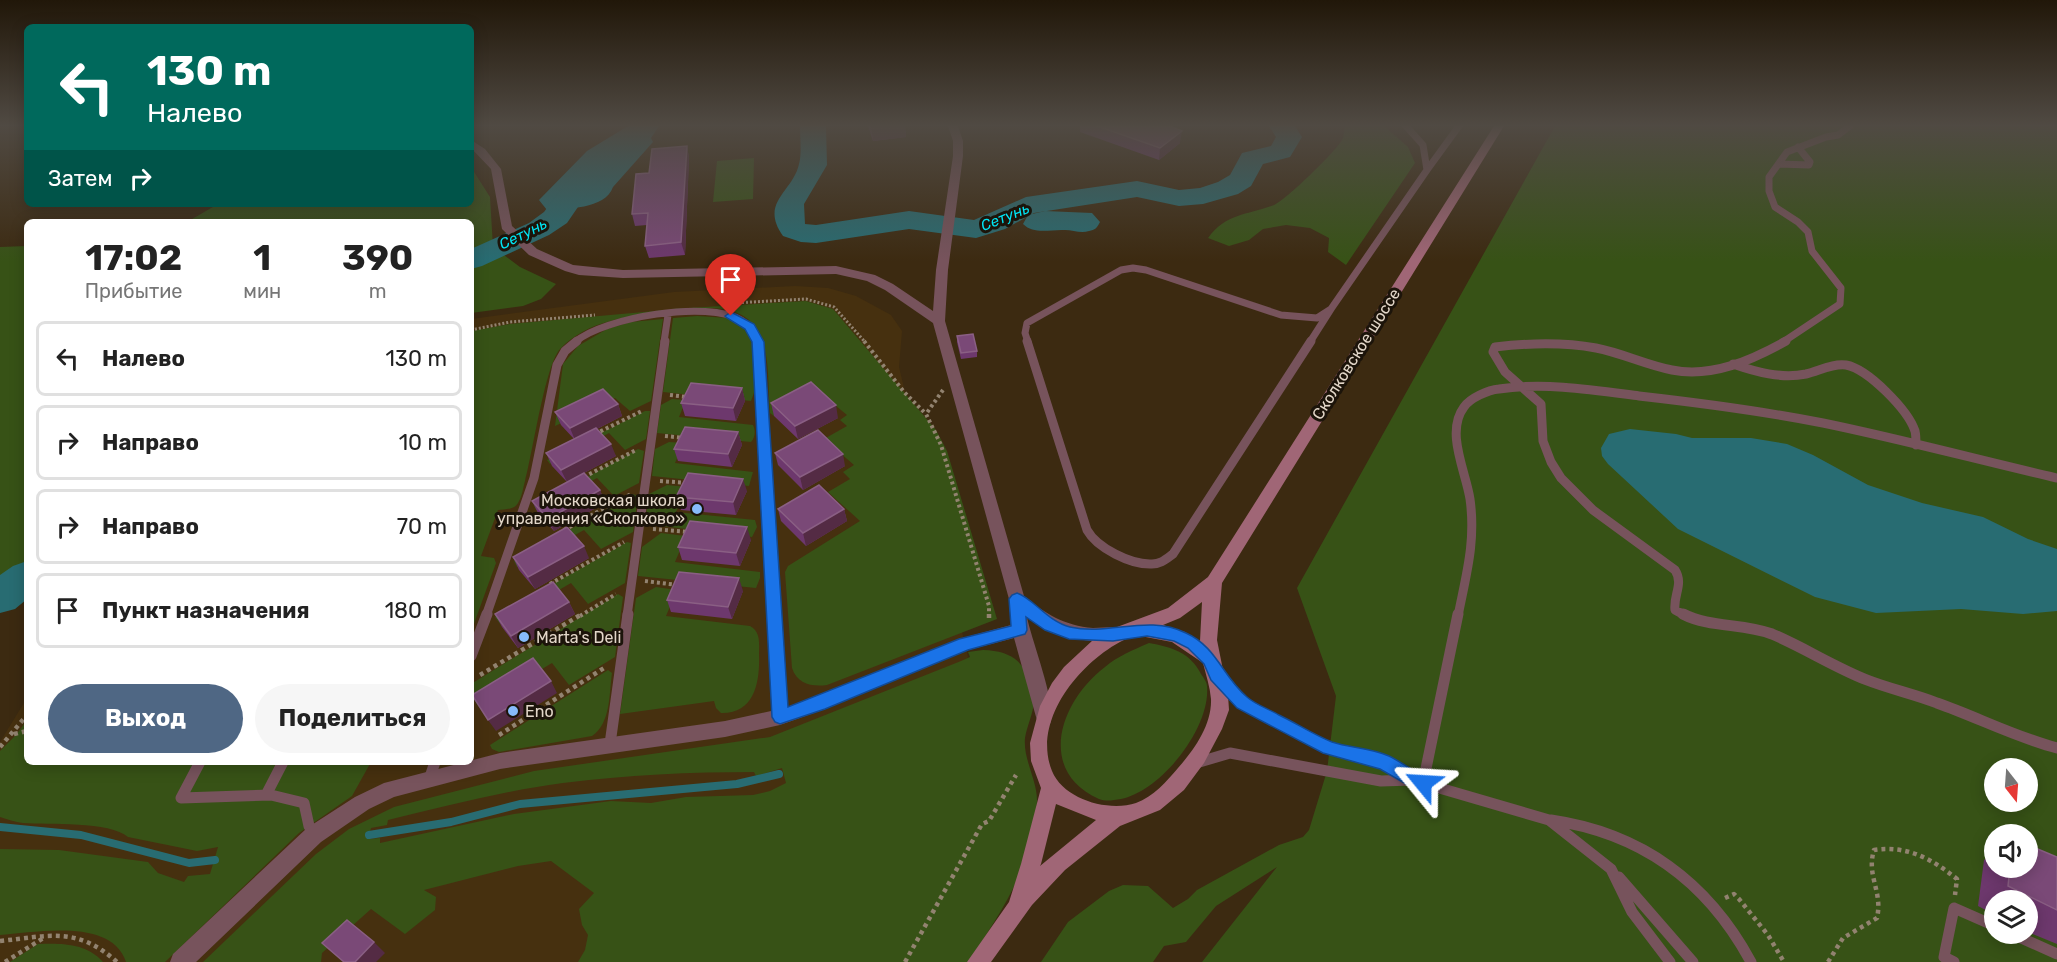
<!DOCTYPE html>
<html lang="ru">
<meta charset="utf-8">
<style>
:root{--surface:#fff;--page:#f6f6f6;--text:#222;--muted:#767676;--line:#e0e0e0;--accent:#4f6784}
body{margin:0;font-family:Rubik,sans-serif;background:var(--page);color:var(--text);height:100vh;display:flex;flex-direction:column;font-size:22px;white-space:nowrap}
*{box-sizing:border-box;margin:0}
p{font-size:20px;color:var(--muted)}
.icon{flex:none;width:33px;height:33px;fill:none;stroke:currentColor;stroke-width:2;stroke-linecap:round;stroke-linejoin:round}
.map{position:relative;flex:1;overflow:hidden}
.side{position:absolute;left:24px;top:219px;width:450px;height:546px;display:flex;flex-direction:column;background:var(--surface);border-radius:9px;box-shadow:0 3px 15px #0003}
.side>*{flex:none}
.top-card{position:absolute;left:24px;top:24px;width:450px;height:183px;border-radius:9px;box-shadow:0 3px 15px #0003;background:#00695c;color:#fff;overflow:hidden}
.needle{width:39px;rotate:163deg}
.controls{position:absolute;left:1984px;top:758px;display:grid;gap:12px}
.controls a{display:grid;place-items:center;width:54px;height:54px;border-radius:50%;background:var(--surface);box-shadow:0 3px 15px #0003;font-size:30px}
.pin{position:absolute;display:grid;place-items:center;width:51px;height:51px;color:#fff;margin:-62px -26px;border-radius:50% 50% 50% 0;rotate:-45deg;box-shadow:0 0 6px #0007}
.pin .icon{rotate:45deg}
.me{position:absolute;width:66px;margin:-33px;rotate:297deg;stroke-linejoin:round;filter:drop-shadow(0 0 4px #0008)}
.turn{display:flex;align-items:center;gap:21px;height:126px;padding:0 24px;font-size:27px}
.turn .icon{width:78px;height:78px;stroke-width:2.5}
.turn b{display:block;font-size:42px;line-height:51px}
.then{display:flex;align-items:center;height:57px;padding:0 24px;background:#0003;gap:12px;font-size:22px}
.eta{display:flex;justify-content:space-evenly;align-items:center;height:102px;text-align:center}
.eta b{font-size:36px;font-weight:700;line-height:42px}
.cta{display:flex;gap:12px;margin-top:auto;padding:12px 24px}
.cta a{flex:1;height:69px;border-radius:36px;background:var(--accent);color:#fff;font-size:24px;font-weight:700;line-height:69px;text-align:center}
.cta a+a{background:var(--page);color:var(--text)}
ul{padding:0;list-style:none}
li{display:flex;align-items:center;gap:18px;height:75px;margin:0 12px 9px;padding:0 12px;border:3px solid var(--line);border-radius:9px}
li div{flex:1}
li b{display:block;font-size:22px}
li em{font-style:normal}
.map>svg:first-child{display:block}
.built{fill:#46300f}
.green{fill:#375216;fill-rule:evenodd}
.water{fill:#286c72}
.lines{fill:none;stroke-linecap:round;stroke-linejoin:round}
.stream{stroke:#286c72;stroke-width:8}
.river{fill:#286c72;fill-rule:evenodd}
.path-far2{stroke:#928370;stroke-width:3;stroke-dasharray:2 2;stroke-linecap:butt}
.path-far1{stroke:#928370;stroke-width:4;stroke-dasharray:3 3;stroke-linecap:butt}
.path{stroke:#928370;stroke-width:4.5;stroke-dasharray:4 4;stroke-linecap:butt}
.lane-far2{stroke:#77535c;stroke-width:7}
.lane-far1{stroke:#77535c;stroke-width:9}
.lane{stroke:#77535c;stroke-width:11}
.street{fill:#77535c;fill-rule:evenodd}
.secondary{fill:#a06676;fill-rule:evenodd}
.wall{fill:#6d386d}
.shaded-wall{fill:#542b44}
.building{fill:#7a4977;stroke:#8a5f84;stroke-width:1.5}
.route{fill:#1a73e8;stroke:#114b97;stroke-width:1.5}
.poi-dot{fill:#87bbfb;stroke:#1c140a;stroke-width:2}
.labels{text-anchor:middle;dominant-baseline:central;stroke-width:6;stroke-linejoin:round;paint-order:stroke}
.far-water-label{font-size:15px;font-style:italic;fill:#00e5f5;stroke:#1c140a}
.street-label{font-size:16px;fill:#e3d7c9;stroke:#1c140a}
.poi-label{font-size:16px;fill:#e3d7c9;stroke:#1c140a;text-anchor:start}
</style>
<div class="map">
<svg width="2057" height="962" viewBox="0 0 2057 962">
<rect width="100%" height="100%" fill="#3c2a11"/>
<path class="built" d="M795,286L828,288L856,296L891,315L902,331L899,367L968,657L963,665L944,668L882,962H0V742L27,698V762H471V319L674,292Z"/>
<path class="green" d="M1345,126H1384L1408,147L1415,163L1346,265L1328,252L1329,238L1310,228L1286,225L1263,229L1249,240L1229,246L1208,238C1226,213 1248,215 1274,205C1286,200 1335,152 1342,140C1344,136 1344,130 1345,126Z
M1555,126H2057V962H1202L1277,867L1216,906L1186,942L1164,946L1153,962H1041L1068,922L1109,891L1123,885L1148,886L1173,908L1188,899L1197,890L1279,845L1303,837L1309,830L1327,771L1336,696L1297,588ZM1995,768H2028V801H1995ZM1995,834H2028V867H1995ZM1995,900H2028V933H1995Z
M754,158L753,199L713,202L717,161Z
M471,167L490,197L493,247L520,267L556,284L541,299L523,306L471,313V222H187L218,204H471Z
M27,246V577L0,597V247Z
M806,301L833,309L936,430L947,451L997,619L827,685C812,687 797,684 792,668L785,572L788,566L860,521L828,492L850,479L843,472L854,465L824,439L847,426L840,420L847,415L819,392L774,416L770,413C766,367 776,311 713,308C699,308 684,311 670,312L671,309Z
M666,310V312C629,316 588,320 560,349C545,366 533,452 525,481C523,488 522,497 518,503C514,510 505,509 498,510L481,556L494,558L496,563L471,632V331L510,324Z
M697,316L728,318L749,332L752,343L755,390L751,401L663,392L673,318Z
M663,319L651,401L630,411L615,398L555,426L563,364L578,346L607,329L631,322Z
M672,399L686,400L679,417L753,425C756,431 755,438 751,442L657,433L661,405Z
M645,411H650L646,439L625,450L609,433L550,464L547,460Z
M669,442L684,443L675,463L753,472L749,486L652,476L655,449Z
M638,449L644,451L639,483L614,496L597,478L537,511L534,506Z
M667,485L687,487L676,512L755,520L757,527L752,537L645,524L649,494Z
M633,494L638,496L633,532L601,549L584,530L517,567L514,561Z
M661,533L686,536L675,562L760,572V578L756,588L638,576L642,547Z
M627,542L631,543L625,583L588,604L571,583L500,624L495,617Z
M656,587L677,590L666,616L750,626C761,632 759,643 759,655C760,681 755,714 721,713L716,708L714,701L620,714L636,598Z
M618,594L623,597L615,657L569,685L552,663L479,707L471,695V684Z
M1149,643C1171,647 1190,652 1201,674C1203,677 1207,682 1207,686C1211,728 1161,791 1121,799C1113,800 1107,802 1099,799C1036,771 1060,701 1105,667C1118,656 1133,650 1149,643Z
M983,650C1009,651 1023,659 1030,684C1031,690 1034,697 1034,702C1033,714 1027,726 1025,738C1023,759 1037,780 1037,800C1037,859 1000,915 968,962H578L585,950L588,935L582,925L579,909L594,893L551,861L518,866L424,890L436,897L435,910L405,934L371,909L322,953L321,962H203L316,854L349,829L394,807L534,771L770,737L961,661L970,657L968,652ZM782,768L786,783L770,791L753,795L686,797L651,803L611,801L514,814L380,843V838L368,839L371,828L387,825L388,820C446,806 503,791 563,783C626,775 691,772 754,772L756,776Z
M608,670L612,673C609,694 611,723 592,736L499,752L492,749L490,745Z
M27,720V762H371L352,796L299,833L165,962H126C111,917 35,933 0,935V849L59,850L148,862L158,873L184,882L188,876L210,874L218,847L197,851L128,837C110,821 48,825 23,823C15,822 7,819 0,817V751L16,735Z
M38,944C61,943 87,943 103,962H10Z"/>
<path class="water" d="M628,126H659L651,138L653,142L613,187C605,210 566,208 547,210L539,200L587,151Z
M1045,211L1092,213L1100,222C1097,228 1095,230 1089,231C1081,234 1073,230 1065,230C1051,229 1034,235 1023,224L1028,215Z
M1630,429L1676,434L1692,438H1751L1787,444L1813,455L1868,485L1922,503L1983,517L2028,539L2057,549V611L2023,614L1961,609L1876,613L1815,597L1678,529L1608,464L1602,456L1601,448L1609,434Z"/>
<g class="lines">
<path class="stream" d="M0,827L81,835L189,863L215,860
M369,835L451,822L520,804L737,784L779,774"/>
<path class="river" d="M629,126H658L591,188L567,223L549,235L482,266L471,269V249L529,223L544,212L571,176Z
M800,126H826L827,165L804,204L805,224L816,225L909,211L974,220L1026,197L1137,181L1179,190L1200,188L1218,182L1230,175L1242,153L1271,146L1276,137L1269,126H1295L1302,137L1290,157L1263,164L1251,186L1238,194L1203,204L1179,206L1137,197L1034,213L1005,229L976,238L909,229L816,243L801,242L783,236C759,202 793,192 799,164C802,153 800,138 800,126Z
M27,561V599L15,609L0,613V575L13,566Z"/>
<path class="path-far2" d="M734,303L806,299L834,307L865,342
M471,330L510,322L595,315"/>
<path class="path-far1" d="M864,341L904,392L926,414
M943,390L926,414L941,445L989,606V616
M670,395L687,397
M595,434L642,411
M665,436L685,438
M584,477L636,450
M660,481L688,483
M653,529L688,532
M564,530L631,494
M645,581L677,585
M550,584L624,542
M580,616L616,594"/>
<path class="path" d="M989,614V620
M480,675L582,614
M14,734L27,731
M499,735L604,668
M0,747L27,715
M1725,898L1734,894L1739,899L1768,935L1784,962
M0,941C49,936 77,926 117,962
M5,962L45,937
M905,962L982,824L989,821L1016,775
M1828,962L1843,938L1877,918C1883,891 1866,876 1874,850C1907,845 1932,859 1957,879L1955,895"/>
<path class="lane-far2" d="M1780,164L1809,165L1810,162L1798,147
M1427,170L1459,126
M1331,309L1427,170L1423,145L1406,126
M575,342C604,317 708,300 741,320C750,326 754,333 758,342
M664,342L668,315
M1028,342L1025,333L1027,323L1121,270L1133,268L1146,270L1281,315L1317,318L1331,309
M1310,342L1331,309
M1783,342L1840,304L1841,288L1812,251L1808,232L1798,222L1775,207L1769,191V177L1787,152L1826,137L1838,135L1850,126"/>
<path class="lane-far1" d="M757,341L774,616
M1027,341L1087,530C1097,548 1131,565 1152,564C1161,564 1166,559 1173,554L1311,341
M1733,364C1756,372 1781,379 1806,374C1819,371 1833,363 1846,365C1868,369 1908,410 1915,431C1916,435 1916,441 1916,445
M486,616L534,478L557,365L565,351L577,341
M627,616L665,341
M1458,616C1466,575 1476,542 1470,499C1466,472 1445,432 1464,407C1470,398 1488,390 1499,389C1545,382 1594,390 1639,396C1701,403 1762,411 1823,423C1901,439 1979,460 2057,478
M1686,616L1675,610C1673,595 1684,584 1675,570L1593,510L1561,478L1551,462L1543,441L1541,404L1505,372L1493,352L1495,347C1529,343 1563,342 1596,348C1622,353 1646,365 1672,370C1712,378 1752,360 1786,341"/>
<path class="lane" d="M774,614L780,717
M1683,614C1710,628 1743,623 1772,634C1805,648 1834,667 1867,680C1890,689 1914,694 1937,703C1977,717 2015,737 2057,748
M471,656L487,614
M1218,677L1243,704L1329,748L1384,762L1412,780L1549,820L1611,869L1632,912L1670,962
M610,744L628,614
M200,762L181,798L271,795L304,803L309,826L314,835
M1196,763L1230,753L1381,781L1412,780
M430,777L435,762
M1423,783L1458,614
M266,795L283,762
M1551,820C1641,833 1708,882 1751,962
M1619,877L1693,962
M2010,933L2057,954
M1954,962L1944,957L1954,908L1995,926"/>
<path class="street" d="M948,126H958L963,141V156L948,270L945,321L1024,596C1044,613 1065,626 1093,628C1104,628 1116,626 1126,629L1128,634L1126,639L1120,641C1086,643 1055,638 1027,617C1031,639 1058,707 1050,724L1044,726L1038,724L1014,638L968,650L825,709L780,725L725,737L500,769L394,797L369,809L321,842L196,962H170L173,954L307,828L355,797L384,783L500,753L725,721L780,709L815,698L959,639L1011,625L1009,599L933,323L885,290L867,281L836,274L623,278L579,275L565,271L529,255L502,229L491,169L471,148V140L485,149L501,169L512,226L537,249L573,265L623,270L836,266L875,275L893,284L933,311L936,270L953,156V141Z"/>
<path class="secondary" d="M1494,126H1504L1222,583L1217,640L1228,695L1229,710L1222,729L1204,763L1184,790L1160,810L1120,826L1065,870L1032,905L991,962H967L1009,902L1021,864L1041,788L1031,761L1030,743L1040,706L1052,683L1064,667L1093,640L1117,627L1168,608L1208,577ZM1202,602L1200,641L1185,632L1163,625L1180,618ZM1135,635L1172,642L1203,663C1206,675 1210,687 1211,699C1212,725 1194,750 1178,768C1167,781 1153,797 1136,803C1109,812 1064,800 1052,771C1030,717 1087,653 1135,635ZM1056,804L1096,820L1040,866L1041,864Z"/>
</g>
<path class="wall" d="M868,126H905L906,137L873,141Z
M1080,126H1170L1180,143L1159,160L1080,132Z
M687,146L689,158L685,255L649,258L645,246L647,225L635,226L632,214L649,173Z
M957,336L977,351V357L961,359L957,342Z
M742,388L745,401L736,421L685,416L681,403Z
M771,403L838,418L798,439L774,416Z
M618,404L622,416L597,429L616,456L567,482L552,466L546,453L574,439L561,425L555,412Z
M738,432L742,445L732,467L678,461L674,449Z
M775,453L845,466L803,490L778,465Z
M600,490L605,503L554,531L538,513L532,501Z
M747,491L736,515L681,510L676,497Z
M778,509H844L847,521L806,546L781,521Z
M751,540L740,566L682,560L678,547Z
M513,557L589,558L535,589L519,570Z
M743,591L732,619L671,612L667,600Z
M569,602L575,614L518,648L502,627L495,614Z
M1995,852V867H2028L2057,857V944L2028,932V900H1995V915L1978,906L1984,860Z"/>
<path class="shaded-wall" d="M871,126H905L906,137L873,141Z
M1182,131L1180,143L1159,160L1160,148Z
M687,146L689,158L685,255L681,242Z
M742,388L745,401L736,421L733,408Z
M618,404L622,416L575,440L570,428Z
M836,405L838,418L798,439L795,426Z
M738,432L742,445L732,467L728,454Z
M611,444L616,456L567,482L561,470Z
M843,454L845,466L803,490L800,477Z
M743,479L747,491L736,515L733,502Z
M600,490L605,503L554,531L548,519Z
M844,509L847,521L806,546L803,533Z
M747,527L751,540L740,566L736,553Z
M584,546L589,558L535,589L528,577Z
M739,578L743,591L732,619L728,607Z
M569,602L575,614L518,648L511,636Z
M551,681L557,693L496,731L488,720Z
M374,942L385,953L376,962H355Z"/>
<path class="building" d="M1097,126H1170L1182,131L1160,148Z
M687,146L681,242L645,246L648,213L632,214L636,174L649,173L652,149Z
M973,334L977,351L961,353L957,336Z
M811,382L836,405L795,426L771,403Z
M691,383L742,388L733,408L681,403Z
M603,389L618,404L570,428L555,412Z
M685,427L738,432L728,454L674,449Z
M596,428L611,444L561,470L546,453Z
M818,430L843,454L800,477L775,453Z
M584,473L600,490L548,519L532,501Z
M688,473L743,479L733,502L676,497Z
M819,485L844,509L803,533L778,509Z
M690,521L747,527L736,553L678,547Z
M567,527L584,546L528,577L513,557Z
M679,572L739,578L728,607L667,600Z
M553,582L569,602L511,636L495,614Z
M533,658L551,681L488,720L472,695Z
M2028,845L2057,857V910L2008,886L2010,867H2028Z
M347,920L374,942L355,962H344L322,943Z"/>
<linearGradient id="sky" x2="0" y2="1"><stop stop-color="#211709"/><stop offset="0.48" stop-color="#504a43"/><stop offset="1" stop-color="#504a43" stop-opacity="0"/></linearGradient>
<rect width="2057" height="261" fill="url(#sky)"/>
<path class="route" d="M731,312L754,324L764,342L788,707L959,639L1011,626L1009,599L1012,595L1017,593C1033,598 1048,622 1070,627C1110,636 1147,614 1186,633C1217,647 1222,676 1247,697C1256,705 1269,709 1279,715C1296,723 1314,735 1332,742C1350,748 1371,748 1389,756C1403,763 1414,772 1429,778L1431,783L1429,789L1423,791L1413,788L1380,769L1323,753L1237,708L1211,680L1204,664L1188,648L1174,641L1147,636L1113,641L1069,639L1045,630L1026,617L1027,630L1025,634L968,650L825,709L780,724L775,722L772,717L752,342L745,329L727,318L725,316Z"/>
<g class="poi-dot">
<circle cx="697" cy="509" r="6"/>
<circle cx="524" cy="637" r="6"/>
<circle cx="513" cy="711" r="6"/>
</g>
<g class="labels">
<g class="far-water-label">
<text transform="translate(1005 217) rotate(-22)">Сетунь</text>
<text transform="translate(523 234) rotate(-26)">Сетунь</text>
</g>
<g class="street-label">
<text transform="translate(1356 354) rotate(-58)">Сколковское шоссе</text>
</g>
<g class="poi-label">
<text x="685" y="500" text-anchor="end">Московская школа<tspan x="685" dy="18">управления «Сколково»</tspan></text>
<text x="536" y="637">Marta's Deli</text>
<text x="525" y="711">Eno</text>
</g>
</g>
</svg>
<div class="controls">
<a><svg class="needle" viewBox="-14 -14 28 28"><path d="M0-13l5 13h-10z" fill="#e53935"/><path d="M0 13l5-13h-10z" fill="#767676"/></svg></a>
<a><svg class="icon" aria-label="sound" viewBox="0 0 24 24"><path d="M4 9h4l5-4v14l-5-4H4zM17 9q2 3 0 6"/></svg></a>
<a><svg class="icon" aria-label="layers" viewBox="0 0 24 24"><path d="M12 4l9 5-9 5-9-5zM3 14l9 5 9-5"/></svg></a>
</div>
<div class="pin" style="left:731px;top:316px;background:#d93025"><svg class="icon" aria-label="arrive" viewBox="0 0 24 24"><path d="M6 21V4h12l-3 4 3 4H6"/></svg></div>
<svg class="me" style="left:1423px;top:783px" viewBox="-20 -20 40 40"><path d="M0-17L14 15 0 8-14 15z" fill="#1a73e8" stroke="#fff" stroke-width="4"/></svg>
<div class="top-card">
<div class="turn"><svg class="icon" aria-label="left" viewBox="0 0 24 24"><path d="M17 20v-9H6M10 6l-5 5 5 5"/></svg><div><b>130 m</b>Налево</div></div>
<div class="then">Затем<svg class="icon" aria-label="right" viewBox="0 0 24 24"><path d="M7 20v-9h11M14 6l5 5-5 5"/></svg></div>
</div>
<section class="side">
<div class="eta">
<div><b>17:02</b><p>Прибытие</p></div>
<div><b>1</b><p>мин</p></div>
<div><b>390</b><p>m</p></div>
</div>
<ul>
<li><svg class="icon" aria-label="left" viewBox="0 0 24 24"><path d="M17 20v-9H6M10 6l-5 5 5 5"/></svg><div><b>Налево</b></div><em>130 m</em></li>
<li><svg class="icon" aria-label="right" viewBox="0 0 24 24"><path d="M7 20v-9h11M14 6l5 5-5 5"/></svg><div><b>Направо</b></div><em>10 m</em></li>
<li><svg class="icon" aria-label="right" viewBox="0 0 24 24"><path d="M7 20v-9h11M14 6l5 5-5 5"/></svg><div><b>Направо</b></div><em>70 m</em></li>
<li><svg class="icon" aria-label="arrive" viewBox="0 0 24 24"><path d="M6 21V4h12l-3 4 3 4H6"/></svg><div><b>Пункт назначения</b></div><em>180 m</em></li>
</ul>
<div class="cta"><a>Выход</a><a>Поделиться</a></div>
</section>
</div>
